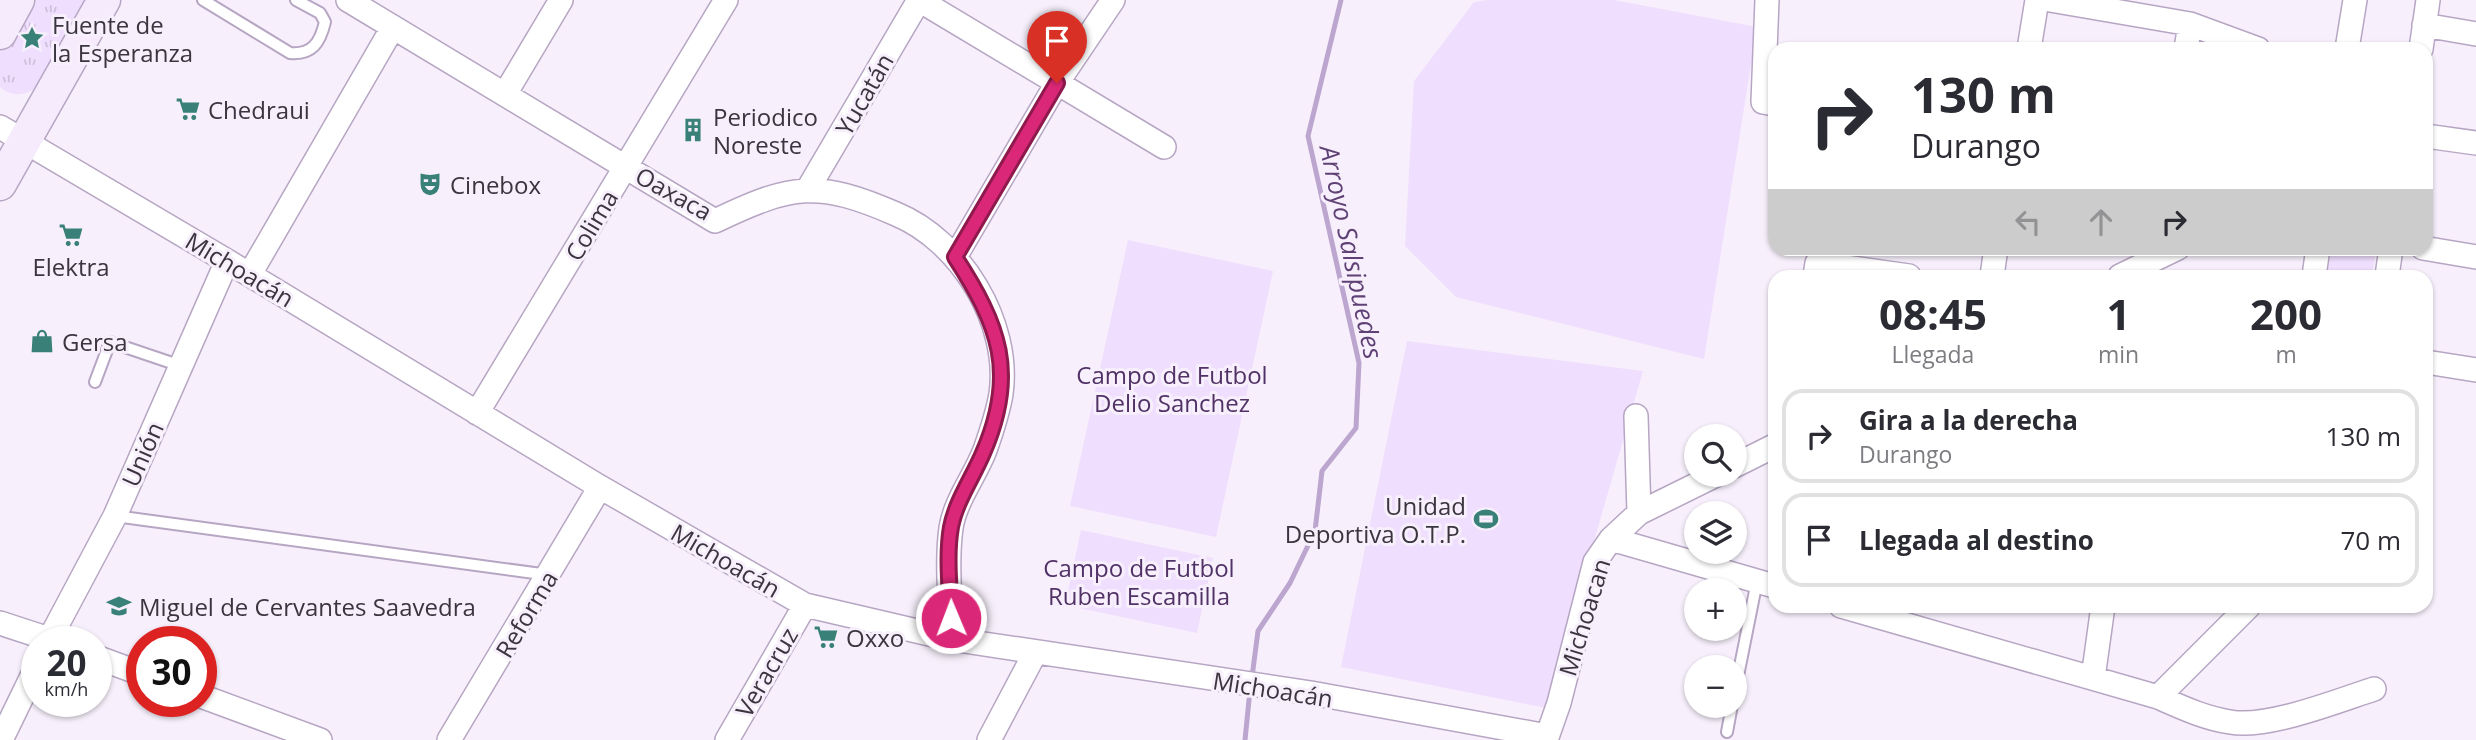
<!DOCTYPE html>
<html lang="es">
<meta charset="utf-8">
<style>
:root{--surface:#fff;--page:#f7f7f7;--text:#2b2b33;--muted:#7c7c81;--line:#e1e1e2}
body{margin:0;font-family:"Open Sans",sans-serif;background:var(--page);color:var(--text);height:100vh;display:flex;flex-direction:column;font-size:26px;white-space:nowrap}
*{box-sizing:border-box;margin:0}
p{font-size:23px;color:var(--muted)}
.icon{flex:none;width:38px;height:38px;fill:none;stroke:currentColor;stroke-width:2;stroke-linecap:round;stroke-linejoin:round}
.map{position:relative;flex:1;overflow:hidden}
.panel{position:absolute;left:1768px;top:270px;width:665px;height:343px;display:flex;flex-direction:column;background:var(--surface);border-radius:21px;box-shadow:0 2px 5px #0004}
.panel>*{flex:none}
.top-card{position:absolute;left:1768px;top:42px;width:665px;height:214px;border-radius:21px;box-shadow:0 2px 5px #0004;background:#fff;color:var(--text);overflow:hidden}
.tools{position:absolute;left:1684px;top:424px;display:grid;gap:14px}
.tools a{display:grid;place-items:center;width:63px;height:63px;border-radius:50%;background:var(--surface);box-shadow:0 2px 5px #0004;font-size:35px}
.speed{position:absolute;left:21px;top:626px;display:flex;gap:14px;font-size:35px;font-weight:700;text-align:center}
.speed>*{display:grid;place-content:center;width:91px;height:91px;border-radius:50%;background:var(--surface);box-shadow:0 2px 5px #0004;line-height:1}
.speed small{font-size:18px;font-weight:400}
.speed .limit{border:10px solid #d22;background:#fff;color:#111}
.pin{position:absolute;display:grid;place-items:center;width:60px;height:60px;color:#fff;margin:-72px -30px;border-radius:50% 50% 50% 0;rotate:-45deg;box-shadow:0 0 7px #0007}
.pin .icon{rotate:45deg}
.me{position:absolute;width:77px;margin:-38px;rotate:359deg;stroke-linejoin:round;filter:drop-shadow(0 0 5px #0008)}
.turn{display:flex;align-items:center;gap:24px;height:147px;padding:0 28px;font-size:32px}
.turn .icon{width:91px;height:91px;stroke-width:2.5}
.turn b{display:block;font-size:49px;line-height:60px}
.lanes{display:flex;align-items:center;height:66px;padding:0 28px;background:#0003;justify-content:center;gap:35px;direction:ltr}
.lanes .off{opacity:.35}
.eta{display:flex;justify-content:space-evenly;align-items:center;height:119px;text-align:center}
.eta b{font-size:42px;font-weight:700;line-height:49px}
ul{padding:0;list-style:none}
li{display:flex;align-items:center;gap:21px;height:94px;margin:0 14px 10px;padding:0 14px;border:4px solid var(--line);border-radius:21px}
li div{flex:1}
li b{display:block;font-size:26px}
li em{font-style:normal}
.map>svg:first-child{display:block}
.grass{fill:url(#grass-tufts)}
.green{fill:#efdefd}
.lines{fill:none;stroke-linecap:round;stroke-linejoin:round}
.stream{stroke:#bca5ce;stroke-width:5}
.service-casing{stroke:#b6a6c3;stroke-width:14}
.minor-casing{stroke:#b6a6c3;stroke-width:26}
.secondary-casing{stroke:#b6a6c3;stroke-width:35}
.service{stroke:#fff;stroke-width:10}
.minor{stroke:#fff;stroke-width:23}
.secondary{stroke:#f5ebfc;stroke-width:32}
.route-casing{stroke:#8e194d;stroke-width:18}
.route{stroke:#db2777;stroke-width:12}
.labels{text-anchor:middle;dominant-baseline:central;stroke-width:6;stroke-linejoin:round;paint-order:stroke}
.poi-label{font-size:24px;fill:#3b3540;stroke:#f7f0fc;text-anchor:start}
.street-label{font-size:24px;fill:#3b3540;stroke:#f7f0fc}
.park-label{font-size:24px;fill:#513266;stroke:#f7f0fc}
.water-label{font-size:26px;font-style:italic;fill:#604176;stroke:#f7f0fc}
</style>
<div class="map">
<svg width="2476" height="740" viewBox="0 0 2476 740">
<defs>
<pattern id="grass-tufts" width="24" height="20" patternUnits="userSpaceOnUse" patternTransform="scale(1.75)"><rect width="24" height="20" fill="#efdefd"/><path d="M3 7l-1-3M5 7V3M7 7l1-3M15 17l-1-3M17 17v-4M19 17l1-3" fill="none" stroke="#cebfda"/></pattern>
</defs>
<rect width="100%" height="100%" fill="#f7f0fc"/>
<path class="grass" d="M29,0H89L36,88C24,96 11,97 0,87V49Z"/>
<path class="green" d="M1487,0H1614L1757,27L1704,359L1456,297L1405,246L1414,81L1474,2Z
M1128,240L1273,271L1216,537L1070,506Z
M2331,249H2376L2372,276H2327Z
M1407,341L1643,371L1546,708L1341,667Z
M1081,530L1213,558L1197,633L1065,605Z"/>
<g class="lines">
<path class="stream" d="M1252,677L1258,631L1290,583L1315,531L1322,471L1356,428L1359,363L1308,136L1341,0
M1245,740L1250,690"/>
<g class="service-casing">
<path id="service" d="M203,0L290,53C312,55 320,43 325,22L320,13L296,0
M95,382L110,342L181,366
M115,516L549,575
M1734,696L1757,581
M1727,732L1732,705"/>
</g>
<g class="minor-casing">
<path id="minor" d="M348,0L715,221C792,184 818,180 896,214C961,241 1011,323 1001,394C998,412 991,433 985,450C975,476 955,501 951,528C946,564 951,603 951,639
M919,0L1164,147
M1767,0L1763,102L1774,104
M2050,0L2190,24L2258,49
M2424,25L2476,34
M2029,49L2037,0
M2186,49L2190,24
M2347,49L2355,0
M2421,49L2428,0
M505,94L561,0
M0,127L227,261L600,487L805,605L951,639L1311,693L1547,736
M2426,136L2476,143
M808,189L919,0
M2423,248L2476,257
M955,257L1057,83L1113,0
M250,274L393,27
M1815,276L1817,263L1909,276
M1992,276L1996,248
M2120,276L2178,248
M2314,276L2318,248
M2387,276L2391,248
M2426,362L2476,370
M477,413L726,0
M1636,416L1639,513
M1734,466L1774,446
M1611,539L1774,586
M1841,606L2158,697C2181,707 2204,718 2230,722C2267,729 2337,701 2374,689
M0,623L58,642
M48,642L115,516L227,261
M96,657L142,674
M2093,678L2103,606
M201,696L320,740
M2158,697L2249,606
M1,740L37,666
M449,740L600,487
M727,740L805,605
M989,740L1035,653
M1546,740L1559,703L1595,562L1611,539L1639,513L1718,474"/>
</g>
<g class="secondary-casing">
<path id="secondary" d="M0,33L18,0
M0,184L104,0"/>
</g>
<use href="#service" class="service"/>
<use href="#minor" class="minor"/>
<use href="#secondary" class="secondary"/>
</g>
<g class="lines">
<g class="route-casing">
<path id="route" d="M951,618C950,589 946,555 951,527C956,501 973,477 983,453C1018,373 999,325 955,257L1057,83"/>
</g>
<use href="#route" class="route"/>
</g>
<defs>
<g id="sight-bare" transform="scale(1.89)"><path d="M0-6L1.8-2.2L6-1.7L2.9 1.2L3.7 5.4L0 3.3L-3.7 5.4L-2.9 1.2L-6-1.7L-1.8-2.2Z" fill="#398078" stroke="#f7f0fc" stroke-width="2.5" paint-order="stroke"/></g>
<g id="supermarket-bare" transform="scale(1.89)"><path d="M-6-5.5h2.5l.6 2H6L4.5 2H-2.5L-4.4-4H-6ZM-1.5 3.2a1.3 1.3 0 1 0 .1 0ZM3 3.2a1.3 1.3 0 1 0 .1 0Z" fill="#398078" stroke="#f7f0fc" stroke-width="2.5" paint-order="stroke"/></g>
<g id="building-bare" transform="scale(1.89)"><path d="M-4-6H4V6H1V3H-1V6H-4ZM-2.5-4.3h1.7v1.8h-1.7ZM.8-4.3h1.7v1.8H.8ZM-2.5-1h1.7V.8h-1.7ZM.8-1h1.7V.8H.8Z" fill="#398078" stroke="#f7f0fc" stroke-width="2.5" paint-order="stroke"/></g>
<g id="theatre-bare" transform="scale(1.89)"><path d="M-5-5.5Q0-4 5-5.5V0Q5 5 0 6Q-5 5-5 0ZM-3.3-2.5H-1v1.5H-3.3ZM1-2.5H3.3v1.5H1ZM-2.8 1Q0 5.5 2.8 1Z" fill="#398078" stroke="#f7f0fc" stroke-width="2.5" paint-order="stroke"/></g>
<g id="shop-bare" transform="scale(1.89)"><path d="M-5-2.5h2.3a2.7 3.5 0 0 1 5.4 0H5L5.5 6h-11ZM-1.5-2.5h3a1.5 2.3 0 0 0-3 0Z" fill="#398078" stroke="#f7f0fc" stroke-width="2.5" paint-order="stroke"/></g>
<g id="stadium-bare" transform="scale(1.89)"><path d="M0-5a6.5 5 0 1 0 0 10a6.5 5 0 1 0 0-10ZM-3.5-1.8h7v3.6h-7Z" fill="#398078" stroke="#f7f0fc" stroke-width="2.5" paint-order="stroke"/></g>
<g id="university-bare" transform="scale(1.89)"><path d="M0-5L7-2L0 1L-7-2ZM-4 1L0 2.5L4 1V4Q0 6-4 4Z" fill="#398078" stroke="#f7f0fc" stroke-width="2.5" paint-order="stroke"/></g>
</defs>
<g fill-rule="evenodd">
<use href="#sight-bare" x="32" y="38"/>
<use href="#supermarket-bare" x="188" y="109"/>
<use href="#building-bare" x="693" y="130"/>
<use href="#theatre-bare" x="430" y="184"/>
<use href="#supermarket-bare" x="71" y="235"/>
<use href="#shop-bare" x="42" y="341"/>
<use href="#stadium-bare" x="1486" y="519"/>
<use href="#university-bare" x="119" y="606"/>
<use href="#supermarket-bare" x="826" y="637"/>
</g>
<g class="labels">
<g class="poi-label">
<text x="52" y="24">Fuente de<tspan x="52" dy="28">la Esperanza</tspan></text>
<text x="208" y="109">Chedraui</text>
<text x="713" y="116">Periodico<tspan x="713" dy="28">Noreste</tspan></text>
<text x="450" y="184">Cinebox</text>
<text x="71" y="266" text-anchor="middle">Elektra</text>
<text x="62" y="341">Gersa</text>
<text x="1466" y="505" text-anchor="end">Unidad<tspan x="1466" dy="28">Deportiva O.T.P.</tspan></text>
<text x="139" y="606">Miguel de Cervantes Saavedra</text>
<text x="846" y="637">Oxxo</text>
</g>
<g class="street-label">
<text transform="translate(864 94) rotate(-60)">Yucatán</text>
<text transform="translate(674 193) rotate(29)">Oaxaca</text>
<text transform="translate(591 225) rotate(-59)">Colima</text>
<text transform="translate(240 269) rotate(31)">Michoacán</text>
<text transform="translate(142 454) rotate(-66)">Unión</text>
<text transform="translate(726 560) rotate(30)">Michoacán</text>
<text transform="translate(526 614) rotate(-59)">Reforma</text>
<text transform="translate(1584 617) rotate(-73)">Michoacan</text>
<text transform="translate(766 672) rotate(-60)">Veracruz</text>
<text transform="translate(1273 689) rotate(9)">Michoacán</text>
</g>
<g class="park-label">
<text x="1172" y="374">Campo de Futbol<tspan x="1172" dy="28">Delio Sanchez</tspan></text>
<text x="1139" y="567">Campo de Futbol<tspan x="1139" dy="28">Ruben Escamilla</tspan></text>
</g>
<g class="water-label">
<text transform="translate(1352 252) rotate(78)">Arroyo Salsipuedes</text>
</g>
</g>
</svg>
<div class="tools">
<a><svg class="icon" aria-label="search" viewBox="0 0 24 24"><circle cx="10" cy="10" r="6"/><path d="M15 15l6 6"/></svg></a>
<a><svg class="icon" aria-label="layers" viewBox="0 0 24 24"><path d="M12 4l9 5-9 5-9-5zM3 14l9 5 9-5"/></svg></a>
<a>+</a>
<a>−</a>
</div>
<div class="speed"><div>20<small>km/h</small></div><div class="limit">30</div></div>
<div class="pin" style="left:1057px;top:83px;background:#d93025"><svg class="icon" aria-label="arrive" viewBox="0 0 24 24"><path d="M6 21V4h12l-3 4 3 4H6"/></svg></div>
<svg class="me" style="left:951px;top:618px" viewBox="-20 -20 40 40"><circle r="17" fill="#db2777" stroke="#fff" stroke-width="3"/><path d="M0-11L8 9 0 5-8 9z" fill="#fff"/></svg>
<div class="top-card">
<div class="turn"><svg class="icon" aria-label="right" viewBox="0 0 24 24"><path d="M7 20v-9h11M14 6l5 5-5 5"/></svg><div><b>130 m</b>Durango</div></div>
<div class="lanes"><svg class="icon off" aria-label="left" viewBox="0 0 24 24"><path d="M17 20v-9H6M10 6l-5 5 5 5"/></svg><svg class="icon off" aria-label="ahead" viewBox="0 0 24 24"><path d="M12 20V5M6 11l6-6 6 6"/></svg><svg class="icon" aria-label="right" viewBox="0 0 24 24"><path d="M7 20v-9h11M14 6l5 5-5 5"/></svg></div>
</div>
<section class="panel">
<div class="eta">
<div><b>08:45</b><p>Llegada</p></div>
<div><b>1</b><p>min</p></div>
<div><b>200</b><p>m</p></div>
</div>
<ul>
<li><svg class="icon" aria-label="right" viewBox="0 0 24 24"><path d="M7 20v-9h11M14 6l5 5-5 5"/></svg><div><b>Gira a la derecha</b><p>Durango</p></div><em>130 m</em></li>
<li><svg class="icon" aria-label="arrive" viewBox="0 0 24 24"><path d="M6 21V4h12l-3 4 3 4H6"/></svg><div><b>Llegada al destino</b></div><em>70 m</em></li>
</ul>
</section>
</div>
